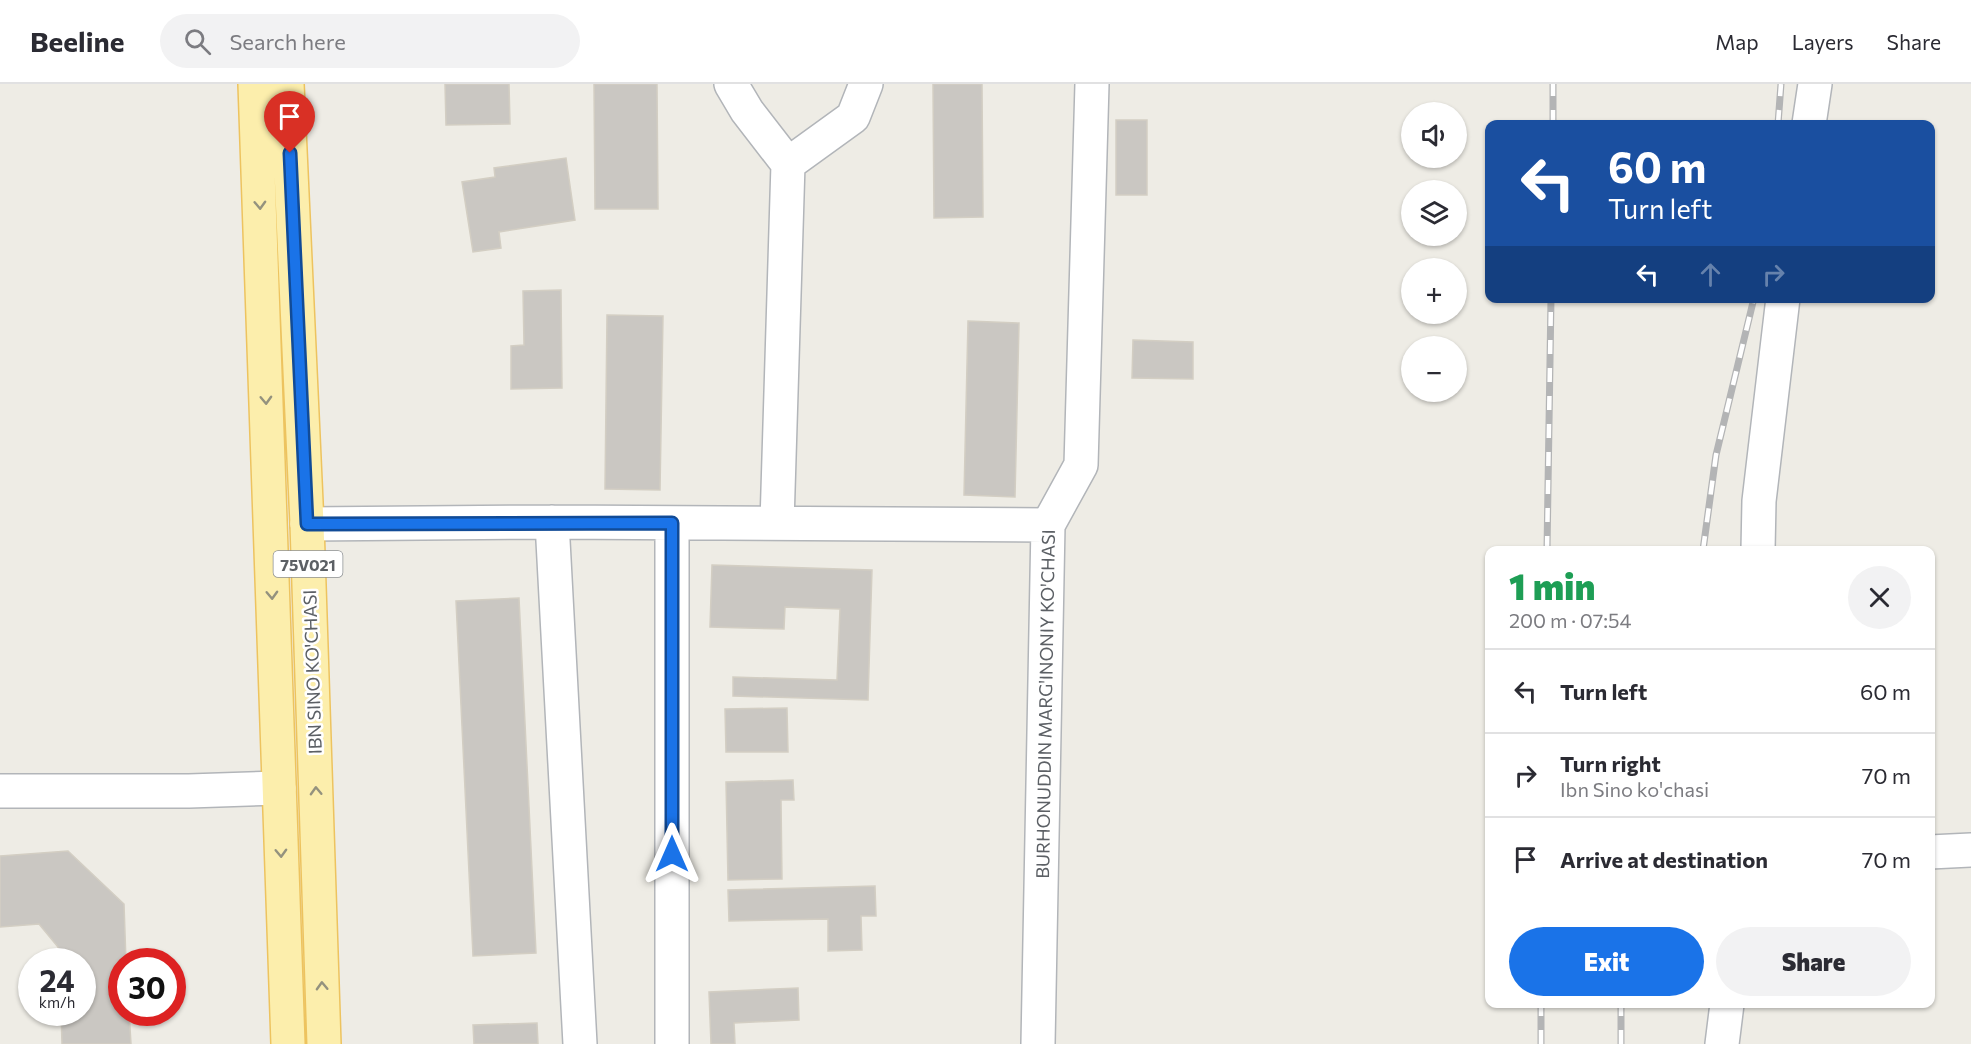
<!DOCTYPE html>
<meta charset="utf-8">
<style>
:root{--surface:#fff;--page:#f2f2f3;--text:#2b2b33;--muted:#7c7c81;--line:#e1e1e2;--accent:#1a73e8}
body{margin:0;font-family:Commissioner,sans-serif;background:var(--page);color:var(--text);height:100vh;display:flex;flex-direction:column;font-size:22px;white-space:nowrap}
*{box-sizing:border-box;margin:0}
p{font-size:20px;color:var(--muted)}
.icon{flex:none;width:33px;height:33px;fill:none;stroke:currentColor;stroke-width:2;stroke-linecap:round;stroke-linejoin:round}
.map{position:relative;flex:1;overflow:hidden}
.drawer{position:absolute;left:1485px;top:462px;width:450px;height:462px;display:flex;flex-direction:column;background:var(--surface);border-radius:12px;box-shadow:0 2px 4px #0004}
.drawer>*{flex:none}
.hud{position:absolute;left:1485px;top:36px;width:450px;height:183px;border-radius:12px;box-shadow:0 2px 4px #0004;background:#1a4fa0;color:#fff;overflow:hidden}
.controls{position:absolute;left:1401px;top:18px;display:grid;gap:12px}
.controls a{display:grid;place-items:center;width:66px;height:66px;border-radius:50%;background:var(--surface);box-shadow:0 2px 4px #0004;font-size:30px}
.speed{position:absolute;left:18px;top:864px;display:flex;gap:12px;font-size:30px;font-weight:700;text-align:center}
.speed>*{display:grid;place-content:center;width:78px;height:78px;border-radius:50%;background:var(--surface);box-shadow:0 2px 4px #0004;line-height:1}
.speed small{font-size:15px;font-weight:400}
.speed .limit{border:9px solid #d22;background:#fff;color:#111}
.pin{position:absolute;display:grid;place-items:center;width:51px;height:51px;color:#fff;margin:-62px -26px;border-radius:50% 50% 50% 0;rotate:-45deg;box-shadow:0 0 6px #0007}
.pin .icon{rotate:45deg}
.me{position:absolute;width:66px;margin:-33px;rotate:0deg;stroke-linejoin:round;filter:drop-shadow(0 0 4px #0008)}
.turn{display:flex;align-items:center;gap:21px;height:126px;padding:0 24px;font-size:27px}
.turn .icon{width:78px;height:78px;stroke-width:2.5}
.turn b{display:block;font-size:42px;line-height:51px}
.lanes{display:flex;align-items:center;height:57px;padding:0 24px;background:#0003;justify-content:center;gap:30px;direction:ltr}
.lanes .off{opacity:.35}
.round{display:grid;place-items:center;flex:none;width:63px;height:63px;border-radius:32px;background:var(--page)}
.head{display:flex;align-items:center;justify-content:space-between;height:102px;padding:0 24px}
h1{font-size:36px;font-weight:800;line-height:45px;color:#1e9e55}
.button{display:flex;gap:12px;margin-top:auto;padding:12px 24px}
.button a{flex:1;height:69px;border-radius:36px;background:var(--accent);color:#fff;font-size:24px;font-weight:800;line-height:69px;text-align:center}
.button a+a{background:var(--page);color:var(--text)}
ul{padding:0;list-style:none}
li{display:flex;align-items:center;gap:18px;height:84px;padding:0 24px;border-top:2px solid var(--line)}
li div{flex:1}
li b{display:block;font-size:22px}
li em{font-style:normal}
header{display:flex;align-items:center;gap:36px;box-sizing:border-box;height:84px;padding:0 30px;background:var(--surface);border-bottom:2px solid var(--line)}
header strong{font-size:28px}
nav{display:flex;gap:33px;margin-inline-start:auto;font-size:21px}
.search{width:420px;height:54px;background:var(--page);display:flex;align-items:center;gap:15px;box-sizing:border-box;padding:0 21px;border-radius:33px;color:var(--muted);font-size:22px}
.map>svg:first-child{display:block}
.building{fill:#cac7c2;stroke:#d3cec3;stroke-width:1.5}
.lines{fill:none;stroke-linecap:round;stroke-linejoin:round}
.minor-casing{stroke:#b2b5b9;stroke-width:36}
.major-casing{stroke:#edc35f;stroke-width:36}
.minor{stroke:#fff;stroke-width:33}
.major{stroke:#fceeac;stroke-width:33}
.rail-casing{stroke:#b3b4b5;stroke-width:7}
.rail{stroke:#fff;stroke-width:4.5;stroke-dasharray:14;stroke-linecap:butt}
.oneway{stroke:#94927e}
.route-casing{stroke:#114b97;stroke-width:15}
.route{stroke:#1a73e8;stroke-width:10}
.labels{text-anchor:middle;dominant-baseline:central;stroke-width:5;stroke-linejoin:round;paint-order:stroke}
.shield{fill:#fff;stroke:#8d9093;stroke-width:1.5}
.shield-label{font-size:16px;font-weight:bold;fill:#5c6065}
.street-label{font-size:18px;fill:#5c6065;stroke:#fff}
</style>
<header>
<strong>Beeline</strong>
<div class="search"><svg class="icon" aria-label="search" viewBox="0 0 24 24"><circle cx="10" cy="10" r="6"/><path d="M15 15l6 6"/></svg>Search here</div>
<nav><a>Map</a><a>Layers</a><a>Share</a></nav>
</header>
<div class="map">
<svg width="1971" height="960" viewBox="0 0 1971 960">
<rect width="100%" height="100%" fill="#eeece5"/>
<path class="building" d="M445,0H509L510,40L446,41Z
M594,0H657L658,125H595Z
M933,0H982L983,133L934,134Z
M1116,36H1147V111H1116Z
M566,74L575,136L499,148L501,164L473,168L462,98L495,93L494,84Z
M561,206L562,304L511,305V262L524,261L523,207Z
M607,231L663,232L660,406L605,405Z
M968,237L1019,239L1015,413L964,411Z
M1133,256L1193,258V295L1132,294Z
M712,481L872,486L868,616L733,612V593L837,596L840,525L785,523L784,545L710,543Z
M519,514L536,869L473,872L456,517Z
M787,624L788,668H726L725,625Z
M793,696L794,716H781L782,795L728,796L726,698Z
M68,767L124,820L126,878H122V928H129L131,960H62L61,928H82V878H59L58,863L39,840L0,843V772Z
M875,802L876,832H861L862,866L828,867V835L729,837L728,806Z
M798,904L799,936L734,939L735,960H711L709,908Z
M537,939L538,960H474L473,941Z"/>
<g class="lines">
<g class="minor-casing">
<path id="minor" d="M731,0L747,27L788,80L777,439
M1809,40L1815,0
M788,80L853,33L866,0
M552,438L580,960
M307,440L552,438L1048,441
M1758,466L1759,417L1783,214
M0,707H189L279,704
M1930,768L1971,766
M672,960V439
M1038,960L1048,441L1081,381L1092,0
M1722,960L1727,920"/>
</g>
<g class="major-casing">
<path id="major" d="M255,0L288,960
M287,0L307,440L324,960"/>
</g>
<use href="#minor" class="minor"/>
<use href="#major" class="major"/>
<g class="rail-casing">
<path id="rail" d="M1553,40V0
M1778,40L1781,0
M1547,466L1551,214
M1703,466L1716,371L1754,214
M1541,960V920
M1621,960V920"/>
</g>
<use href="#rail" class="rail"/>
</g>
<defs><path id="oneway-chevron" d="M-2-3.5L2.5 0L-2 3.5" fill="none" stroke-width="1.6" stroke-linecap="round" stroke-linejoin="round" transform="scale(1.5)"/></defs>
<g class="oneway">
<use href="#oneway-chevron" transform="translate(260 121) rotate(88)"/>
<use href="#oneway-chevron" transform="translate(266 316) rotate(88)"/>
<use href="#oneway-chevron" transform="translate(272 511) rotate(88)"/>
<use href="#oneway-chevron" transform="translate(316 707) rotate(-92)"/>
<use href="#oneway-chevron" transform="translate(281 769) rotate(88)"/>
<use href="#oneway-chevron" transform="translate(322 902) rotate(-92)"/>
</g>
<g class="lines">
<g class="route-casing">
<path id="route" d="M290,69L307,440L672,439V770"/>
</g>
<use href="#route" class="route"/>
</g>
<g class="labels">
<rect class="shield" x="273.5" y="467" width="69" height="26" rx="4.5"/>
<g class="shield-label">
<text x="308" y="480">75V021</text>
</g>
<g class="street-label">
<text transform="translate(312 588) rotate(-92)">IBN SINO KO'CHASI</text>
<text transform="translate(1045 620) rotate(-89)">BURHONUDDIN MARG'INONIY KO'CHASI</text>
</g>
</g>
</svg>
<div class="controls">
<a><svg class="icon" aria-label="sound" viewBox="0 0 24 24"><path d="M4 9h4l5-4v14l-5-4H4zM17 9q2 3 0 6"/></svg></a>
<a><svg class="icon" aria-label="layers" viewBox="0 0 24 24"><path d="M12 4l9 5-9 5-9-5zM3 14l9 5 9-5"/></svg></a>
<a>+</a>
<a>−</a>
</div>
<div class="speed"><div>24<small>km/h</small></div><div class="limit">30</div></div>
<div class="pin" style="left:290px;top:69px;background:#d93025"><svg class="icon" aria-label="arrive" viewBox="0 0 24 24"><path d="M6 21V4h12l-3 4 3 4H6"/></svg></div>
<svg class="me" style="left:672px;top:770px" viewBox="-20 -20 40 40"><path d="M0-17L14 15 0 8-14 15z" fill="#1a73e8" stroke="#fff" stroke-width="4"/></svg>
<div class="hud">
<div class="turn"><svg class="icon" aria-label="left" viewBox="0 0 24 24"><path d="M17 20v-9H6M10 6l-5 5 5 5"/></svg><div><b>60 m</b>Turn left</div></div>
<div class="lanes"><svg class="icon" aria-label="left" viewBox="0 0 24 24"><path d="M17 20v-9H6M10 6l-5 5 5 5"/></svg><svg class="icon off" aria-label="ahead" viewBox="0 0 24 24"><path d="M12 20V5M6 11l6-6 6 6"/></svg><svg class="icon off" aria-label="right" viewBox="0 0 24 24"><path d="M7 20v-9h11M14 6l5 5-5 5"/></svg></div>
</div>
<section class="drawer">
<div class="head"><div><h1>1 min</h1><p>200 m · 07:54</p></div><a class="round"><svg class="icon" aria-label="close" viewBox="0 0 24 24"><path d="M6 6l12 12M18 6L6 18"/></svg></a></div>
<ul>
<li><svg class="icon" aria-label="left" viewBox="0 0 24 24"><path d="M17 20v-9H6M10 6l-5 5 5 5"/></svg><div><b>Turn left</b></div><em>60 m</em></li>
<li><svg class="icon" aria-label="right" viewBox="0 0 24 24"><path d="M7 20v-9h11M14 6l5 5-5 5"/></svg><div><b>Turn right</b><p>Ibn Sino ko'chasi</p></div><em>70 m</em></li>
<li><svg class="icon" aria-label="arrive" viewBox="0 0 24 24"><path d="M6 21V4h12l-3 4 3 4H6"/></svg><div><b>Arrive at destination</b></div><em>70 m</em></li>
</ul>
<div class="button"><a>Exit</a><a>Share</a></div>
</section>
</div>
